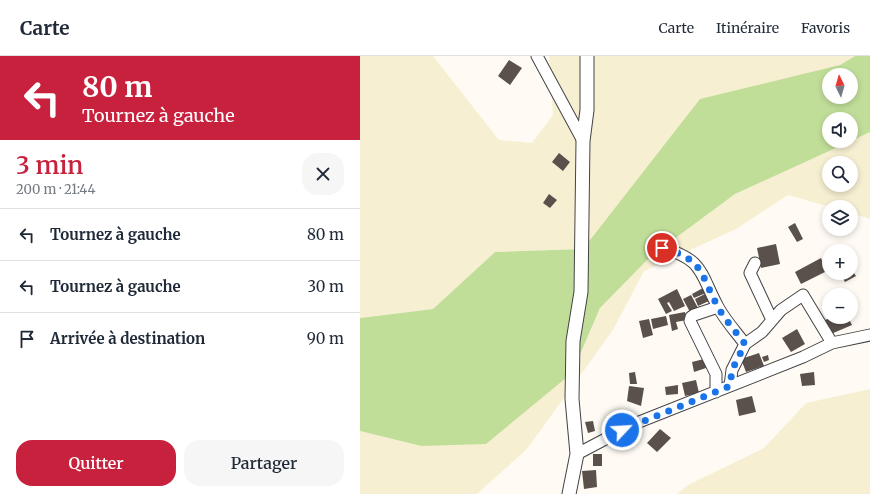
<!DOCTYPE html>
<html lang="fr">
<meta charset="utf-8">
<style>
:root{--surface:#fff;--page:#f6f6f7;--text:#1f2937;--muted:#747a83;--line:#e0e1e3;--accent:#c8213e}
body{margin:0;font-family:Merriweather,serif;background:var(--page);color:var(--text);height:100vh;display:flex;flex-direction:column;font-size:15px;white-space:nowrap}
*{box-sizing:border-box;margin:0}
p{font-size:13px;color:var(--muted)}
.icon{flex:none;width:22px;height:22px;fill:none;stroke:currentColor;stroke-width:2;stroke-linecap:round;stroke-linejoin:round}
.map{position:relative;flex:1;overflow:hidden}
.side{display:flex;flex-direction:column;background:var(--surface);width:360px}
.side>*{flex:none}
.guide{background:#c8213e;color:#fff;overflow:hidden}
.needle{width:26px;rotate:355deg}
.fabs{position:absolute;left:462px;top:12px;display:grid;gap:8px}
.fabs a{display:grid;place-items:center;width:36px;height:36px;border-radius:50%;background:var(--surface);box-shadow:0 2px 6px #0003;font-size:20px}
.pin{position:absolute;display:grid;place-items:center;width:34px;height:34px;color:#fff;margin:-17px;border:2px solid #fff;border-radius:50%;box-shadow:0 1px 4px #0007}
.me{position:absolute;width:44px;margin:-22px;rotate:65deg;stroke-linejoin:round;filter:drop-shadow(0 0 3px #0008)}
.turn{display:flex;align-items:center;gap:14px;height:84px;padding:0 16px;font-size:18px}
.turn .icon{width:52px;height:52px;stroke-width:2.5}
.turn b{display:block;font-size:28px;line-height:34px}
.round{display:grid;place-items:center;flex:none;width:42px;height:42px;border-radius:16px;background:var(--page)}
.headline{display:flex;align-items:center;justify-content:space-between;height:68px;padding:0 16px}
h1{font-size:24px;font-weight:600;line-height:30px;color:var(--accent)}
.primary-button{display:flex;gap:8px;margin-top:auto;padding:8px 16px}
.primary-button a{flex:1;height:46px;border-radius:16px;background:var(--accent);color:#fff;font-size:16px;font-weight:600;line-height:46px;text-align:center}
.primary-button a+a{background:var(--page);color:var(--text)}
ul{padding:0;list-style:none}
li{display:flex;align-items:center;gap:12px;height:52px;padding:0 16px;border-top:1px solid var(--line)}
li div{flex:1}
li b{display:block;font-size:15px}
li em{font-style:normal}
header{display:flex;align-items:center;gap:24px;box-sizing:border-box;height:56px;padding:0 20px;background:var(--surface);border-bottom:1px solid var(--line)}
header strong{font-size:19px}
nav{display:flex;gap:22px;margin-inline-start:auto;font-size:14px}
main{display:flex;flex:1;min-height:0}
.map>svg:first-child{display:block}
.farmland{fill:#f7efd2;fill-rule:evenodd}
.forest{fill:#c1de99;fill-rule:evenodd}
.building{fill:#5a504c}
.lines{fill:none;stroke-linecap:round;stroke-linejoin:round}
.minor-casing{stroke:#434343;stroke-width:13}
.tertiary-casing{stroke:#434343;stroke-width:15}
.minor{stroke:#fff;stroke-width:11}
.tertiary{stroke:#fff;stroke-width:13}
.route{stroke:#1a73e8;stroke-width:7;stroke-dasharray:0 12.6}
</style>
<header>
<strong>Carte</strong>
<nav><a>Carte</a><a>Itinéraire</a><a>Favoris</a></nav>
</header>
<main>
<section class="side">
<div class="guide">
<div class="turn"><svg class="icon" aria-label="left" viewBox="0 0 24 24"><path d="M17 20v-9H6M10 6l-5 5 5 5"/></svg><div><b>80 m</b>Tournez à gauche</div></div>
</div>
<div class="headline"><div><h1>3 min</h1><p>200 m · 21:44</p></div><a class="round"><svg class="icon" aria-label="close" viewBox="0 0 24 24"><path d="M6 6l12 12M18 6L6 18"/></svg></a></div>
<ul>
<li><svg class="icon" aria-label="left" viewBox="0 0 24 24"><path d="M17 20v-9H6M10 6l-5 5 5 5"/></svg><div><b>Tournez à gauche</b></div><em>80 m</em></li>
<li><svg class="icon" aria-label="left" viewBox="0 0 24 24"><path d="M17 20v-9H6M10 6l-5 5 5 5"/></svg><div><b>Tournez à gauche</b></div><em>30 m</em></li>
<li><svg class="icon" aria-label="arrive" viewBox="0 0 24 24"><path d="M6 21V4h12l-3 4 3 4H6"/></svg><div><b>Arrivée à destination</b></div><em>90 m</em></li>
</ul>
<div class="primary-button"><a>Quitter</a><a>Partager</a></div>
</section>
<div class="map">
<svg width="510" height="438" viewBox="0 0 510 438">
<rect width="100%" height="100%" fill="#fffbf4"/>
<path class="farmland" d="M0,0H73L139,84L172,87L193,59L189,0H495L480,9L223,193L135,196L73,253L0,262Z
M510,76V163L491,157V151H470L428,139L376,173L284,215L253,274L167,393L117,438H0V375L61,390L212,317L240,252L296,195L302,192L375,138ZM469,107H491V129H469Z
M510,333V438H317L328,429L404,392L446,347Z"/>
<path class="forest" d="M495,0H510V76L491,85V63H469V85H491L375,138L302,192L296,195L240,252L212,317L126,388L61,390L0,375V262L73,253L135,196L223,193L340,43L480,9ZM469,19H491V41H469Z"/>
<path class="building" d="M149,4L162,12L150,29L138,20Z
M199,97L210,106L203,115L192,106Z
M189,138L197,144L190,152L183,147Z
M435,167L443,183L437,186L428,171Z
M416,188L420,208L401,212L397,192Z
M461,202L467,215L441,228L435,216Z
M491,213L496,220L485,226L481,219L491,217Z
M343,232L346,237L334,242L332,238Z
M317,233L325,250L314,255L309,246L307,247L312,255L306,258L298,243Z
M345,238L349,245L338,250L335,243Z
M331,239L338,252L330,256L323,243Z
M325,256L327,264L316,266L318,273L312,275L309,259Z
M306,260L308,269L293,273L291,263Z
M472,261H488L492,269L471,278L465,264Z
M289,263L293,279L283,282L279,265Z
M437,273L445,288L431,296L422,282Z
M399,297L404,310L386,316L381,303Z
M408,299L409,304L404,306L402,301Z
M344,303L346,312L334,316L332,306Z
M275,316L277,328H270L269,317Z
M454,316L455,329L442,330L440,318Z
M336,324L339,337L325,340L322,327Z
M318,329V338L306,339L305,331Z
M269,330L284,332L281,350L267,345Z
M392,340L396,356L379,360L376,344Z
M233,365L235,375L228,377L225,366Z
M300,373L311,382L297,396L287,387Z
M233,398H242V410H233Z
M236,414L237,431L224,433L222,415Z"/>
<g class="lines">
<g class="minor-casing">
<path id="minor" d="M177,0L223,85
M302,192C344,203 340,218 358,251C365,264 376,276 385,288
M395,207L390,217L412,264
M370,330L372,314L385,288L402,276L421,254L443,239L472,287
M356,336V318L330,265L331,261L334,259L358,251
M217,398L274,368L443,301L472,287L510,279"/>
</g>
<g class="tertiary-casing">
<path id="tertiary" d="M209,438L217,398L212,343L213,285L221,236L223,85L227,54V0"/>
</g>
<use href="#minor" class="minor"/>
<use href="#tertiary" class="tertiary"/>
</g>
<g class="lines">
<path class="route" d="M262,374L370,330L372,314L385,288C376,276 365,264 358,251C340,218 344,203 302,192"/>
</g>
</svg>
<div class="fabs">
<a><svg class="needle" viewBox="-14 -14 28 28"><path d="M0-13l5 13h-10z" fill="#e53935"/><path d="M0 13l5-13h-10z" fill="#747a83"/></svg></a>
<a><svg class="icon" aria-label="sound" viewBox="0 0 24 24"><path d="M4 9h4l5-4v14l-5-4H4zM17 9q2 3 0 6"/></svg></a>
<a><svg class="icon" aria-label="search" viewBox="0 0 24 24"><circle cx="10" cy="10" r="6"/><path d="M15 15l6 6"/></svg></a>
<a><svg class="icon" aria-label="layers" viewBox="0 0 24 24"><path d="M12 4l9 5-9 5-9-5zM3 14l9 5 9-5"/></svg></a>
<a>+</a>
<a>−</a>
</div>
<div class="pin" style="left:302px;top:192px;background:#d93025"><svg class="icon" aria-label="arrive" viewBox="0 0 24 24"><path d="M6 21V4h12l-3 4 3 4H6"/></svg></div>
<svg class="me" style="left:262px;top:374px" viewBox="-20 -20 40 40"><circle r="17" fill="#1a73e8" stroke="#fff" stroke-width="3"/><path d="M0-11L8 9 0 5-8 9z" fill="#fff"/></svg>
</div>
</main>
